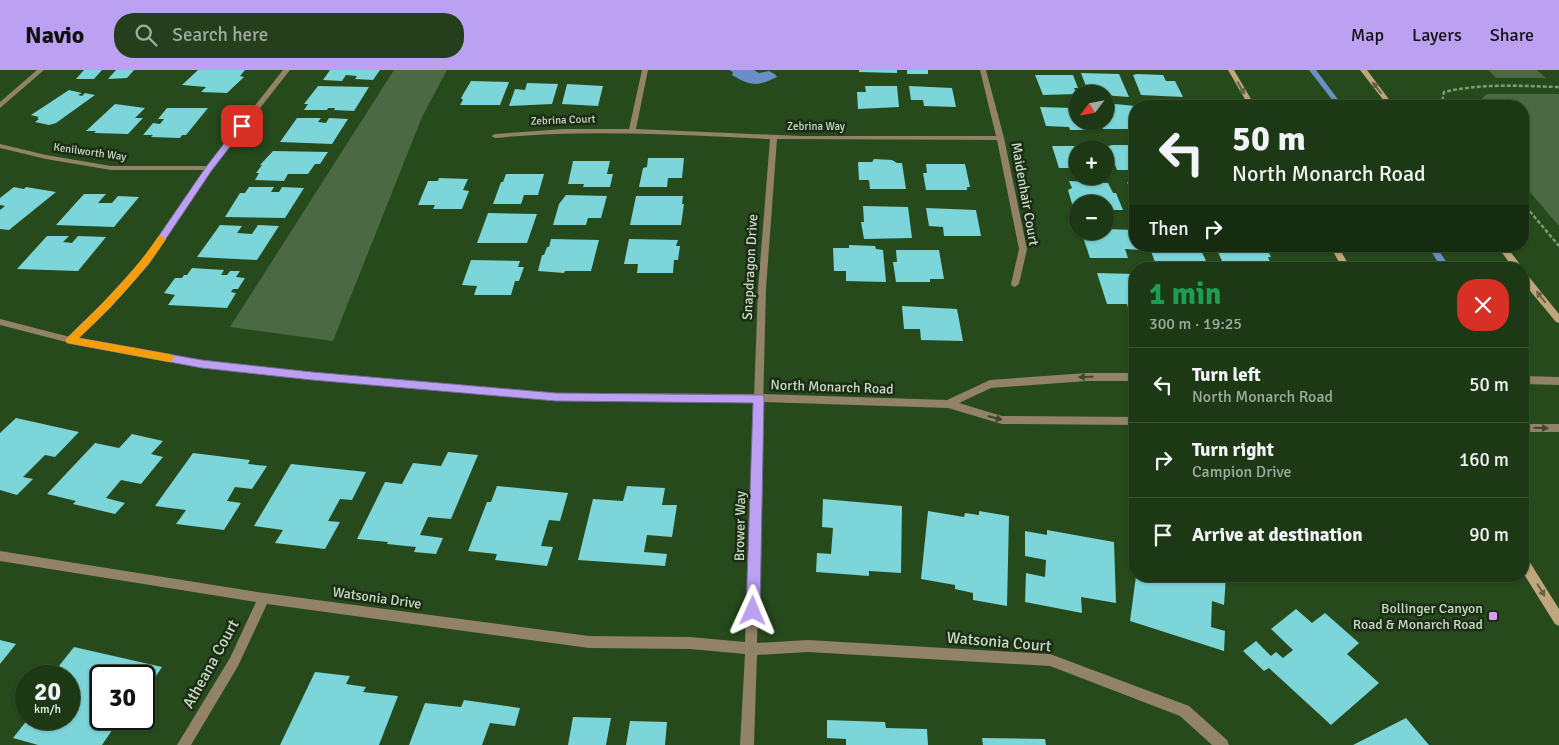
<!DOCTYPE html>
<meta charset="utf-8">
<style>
:root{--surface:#1c3814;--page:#253f1d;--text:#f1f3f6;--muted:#a0aca0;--line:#3a5234;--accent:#bca0f2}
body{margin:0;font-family:Signika,sans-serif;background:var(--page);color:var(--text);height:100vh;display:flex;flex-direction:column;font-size:19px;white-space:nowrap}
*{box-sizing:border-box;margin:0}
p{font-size:16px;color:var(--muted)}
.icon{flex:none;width:28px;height:28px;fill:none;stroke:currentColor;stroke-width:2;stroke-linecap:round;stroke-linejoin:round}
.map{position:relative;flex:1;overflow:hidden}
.sheet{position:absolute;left:1129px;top:192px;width:400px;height:320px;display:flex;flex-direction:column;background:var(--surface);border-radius:20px;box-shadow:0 1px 4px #0004,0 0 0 1px var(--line)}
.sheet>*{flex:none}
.banner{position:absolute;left:1129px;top:30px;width:400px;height:152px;border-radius:20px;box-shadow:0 1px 4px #0004,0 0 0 1px var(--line);background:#1c3814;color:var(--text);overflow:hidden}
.needle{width:32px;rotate:238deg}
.controls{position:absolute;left:1069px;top:15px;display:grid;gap:10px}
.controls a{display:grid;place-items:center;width:45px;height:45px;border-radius:50%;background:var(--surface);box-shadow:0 1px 4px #0004,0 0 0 1px var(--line);font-size:25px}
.speed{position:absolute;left:15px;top:595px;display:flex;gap:10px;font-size:25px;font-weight:700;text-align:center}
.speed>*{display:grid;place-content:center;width:65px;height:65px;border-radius:50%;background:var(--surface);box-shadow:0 1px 4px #0004,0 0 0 1px var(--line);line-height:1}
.speed small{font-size:12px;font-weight:400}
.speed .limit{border:2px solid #111;border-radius:8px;background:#fff;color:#111}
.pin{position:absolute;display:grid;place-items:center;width:42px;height:42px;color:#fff;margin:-21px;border-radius:10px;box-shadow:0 2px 8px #0006}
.me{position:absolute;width:55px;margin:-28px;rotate:1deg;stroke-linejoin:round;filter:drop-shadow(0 0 4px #0008)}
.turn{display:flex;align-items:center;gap:18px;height:105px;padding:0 20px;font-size:22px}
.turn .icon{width:65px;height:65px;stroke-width:2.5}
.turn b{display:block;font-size:35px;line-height:42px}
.then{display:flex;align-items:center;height:48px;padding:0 20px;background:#0003;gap:10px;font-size:19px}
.round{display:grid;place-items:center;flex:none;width:52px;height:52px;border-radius:20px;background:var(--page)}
.summary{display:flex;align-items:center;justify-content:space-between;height:85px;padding:0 20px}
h1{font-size:30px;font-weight:800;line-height:38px;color:#1e9e55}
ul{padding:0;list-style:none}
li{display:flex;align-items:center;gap:15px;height:75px;padding:0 20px;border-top:1px solid var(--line)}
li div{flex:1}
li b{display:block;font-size:19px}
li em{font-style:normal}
header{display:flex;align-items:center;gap:30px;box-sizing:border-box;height:70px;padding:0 25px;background:var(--accent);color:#111}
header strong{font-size:24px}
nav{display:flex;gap:28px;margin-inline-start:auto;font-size:18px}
.search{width:350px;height:45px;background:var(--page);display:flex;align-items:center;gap:12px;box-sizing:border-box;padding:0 18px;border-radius:20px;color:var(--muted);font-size:19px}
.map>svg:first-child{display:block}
.green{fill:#4b6943}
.water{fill:#6a8fc8}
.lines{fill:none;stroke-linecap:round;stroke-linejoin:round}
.stream{fill:#6a8fc8;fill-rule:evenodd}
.building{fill:#7cd5d9}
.path{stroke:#7e9975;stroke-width:2.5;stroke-dasharray:4 2;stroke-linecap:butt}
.minor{fill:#928268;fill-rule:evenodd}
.tertiary{fill:#928268;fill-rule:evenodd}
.secondary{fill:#c0a67c;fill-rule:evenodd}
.oneway{fill:#666344}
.oneway2{fill:#3f462f}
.route{fill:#bca0f2;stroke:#7a689d}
.slow{fill:#f59e0b}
.poi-dot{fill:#de98f2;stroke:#1c2c17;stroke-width:2}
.labels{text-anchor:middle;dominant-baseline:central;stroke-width:5;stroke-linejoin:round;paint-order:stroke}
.far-street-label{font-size:11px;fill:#c7dcc1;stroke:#1c2c17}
.street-label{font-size:14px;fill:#c7dcc1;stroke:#1c2c17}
.poi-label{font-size:14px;fill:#c7dcc1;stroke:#1c2c17;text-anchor:end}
.near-street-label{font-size:16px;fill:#c7dcc1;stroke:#1c2c17}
</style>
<header>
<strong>Navio</strong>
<div class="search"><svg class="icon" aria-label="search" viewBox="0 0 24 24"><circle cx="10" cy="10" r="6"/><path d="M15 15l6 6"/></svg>Search here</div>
<nav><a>Map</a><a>Layers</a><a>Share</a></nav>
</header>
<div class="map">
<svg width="1559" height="675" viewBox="0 0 1559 675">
<rect width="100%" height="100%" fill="#264a1b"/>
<path class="green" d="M394,0H447L422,47L333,271L230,257Z
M1488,0H1537L1546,8H1496Z
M1487,24H1559V156L1523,114L1522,36H1474Z"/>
<path class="water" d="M729,0H754L759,3L769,1L776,5L777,7C757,17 751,16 732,5L733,2Z"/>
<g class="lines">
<path class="stream" d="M1309,0H1316L1343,36H1337Z
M1428,176H1436L1451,199H1442Z"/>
</g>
<path class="building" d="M84,0H102L94,9H76Z
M116,0H134L127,8L108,9Z
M198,0H245L240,6L244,7L227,23L201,22L206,17L182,15Z
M330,0H380L373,10L355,9L357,6L346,5L342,11L323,10Z
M859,0H897V3L859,2Z
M907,0H928V4H907Z
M1081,3L1119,4L1129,27L1089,24Z
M1137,4L1163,5L1166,11H1175L1183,27L1141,25L1133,5Z
M1035,5H1073L1078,18H1074L1077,24L1043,25Z
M471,11L509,12L500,35H460L463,30L461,28Z
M527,13L558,14L552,34L509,36L515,19L525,20Z
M567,14L603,16L598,36L562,34Z
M318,16L369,17L354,41L334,40L335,38H328L327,40H304L308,34H304Z
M865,16H897L899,37L858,39L857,22H866Z
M909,16L952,18L956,37L924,36L923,30H911Z
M69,20L82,23L78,25L82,26L85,23L95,25L56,53L49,55L35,52L39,49L37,48L39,47L31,45Z
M1105,33L1135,36V52H1132L1135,59H1103L1100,51H1105Z
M115,34L145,38L135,48H143L128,64L94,63L96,61H86Z
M1040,37L1072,38L1074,44H1078V51H1089L1092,60H1070L1069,57L1046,56Z
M167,38H208L186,65H182L180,68L151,67L153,65H143L153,53L160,54L164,49H158Z
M297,48H321L318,52L326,53L329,48L348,49L332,74L280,72Z
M1075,75H1098L1100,79H1078V98H1059L1052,76H1076Z
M1113,75H1135V102L1132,100H1117L1108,76Z
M273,81L328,82L320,94H315L308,104H288L284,111L255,110L259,103H256L262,95H260Z
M648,88H684L682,108H668L667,117H639L643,98L647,97Z
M874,89L892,90L897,93H902L906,119H870L869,110H859L858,92H872Z
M573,91H610L607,104H613L610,117H583L584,114H568Z
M926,94H965L970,117H967V120H926L923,103H927Z
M506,104H544L538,125H524L521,134H493L501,112H503Z
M439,108L468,109L463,120L469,121L462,139H433L435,135H418L428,111H438Z
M1069,111L1108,113L1113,123H1116L1123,140H1105V134H1078V137H1073L1068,120L1072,118Z
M1127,112L1135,113V133Z
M14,117L24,119L26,117L56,122L9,160L0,159V140L5,136L0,135V128Z
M249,117H274L271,122H279L282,117L304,118L285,148L225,147L240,123H245Z
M84,124H106L98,133H112L118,126L139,127L114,157L56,155Z
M566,125L607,126L601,148H588L586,155H553L559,134Z
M636,126H683L682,134H684L681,155H630Z
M863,136L908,137L912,168L864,169L861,152H864Z
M926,138L976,140L981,166H944L943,157L929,156Z
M488,143L537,144L527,173H477Z
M220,155L242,156L237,163L252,164L258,155L279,156L257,190L197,187Z
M1107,159L1132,160L1135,167V176H1138L1140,180L1125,179L1128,188H1090L1081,161H1107Z
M47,166H69L63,172L72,173L78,166L106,167L78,201L17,199Z
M551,169L599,170L591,201H565L564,203L538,201L542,185H544L547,177H549Z
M629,169L678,170L676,176H680L678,190H674L673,203H637L638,194H624Z
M849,175L875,176L876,179L883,180L886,212L846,211V201H834L833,178H849Z
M1149,176H1199L1207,193L1167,195L1166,192H1155Z
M1215,176L1266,177L1271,187H1268L1271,194L1223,193Z
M896,180H939L944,209H930V212H896L893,192H897Z
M471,190L520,191L518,197H524L519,211H515L511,225H474L477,216L462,215Z
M192,198L224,200L221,205H227L230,201H240L236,207L245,208L238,219H233L231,222L236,223L227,238L168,235L175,225L164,223L175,208H182L184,205H187Z
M1097,203L1135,204V238H1128L1127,234H1107Z
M902,236L957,239L963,271L921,270L920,259H904Z
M16,348L79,362L55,387L45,385L23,407L33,409L17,425L0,420V363Z
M132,364L163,371L151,384L163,387L141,414L121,410L106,428L125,433L115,444L73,434L76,431L47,424L95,373L119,378Z
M448,382L478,385L451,449L428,447L420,465L443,468L436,484L414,482L416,477L387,474L388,472L357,469L385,412L402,414L413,393L441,396Z
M193,383L250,390L248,394L267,396L252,419L235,417L227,431L241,433L224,460L176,454L186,440L155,436Z
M291,394L366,402L352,430L340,429L328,451L340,452L325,479L275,473L283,460L254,456Z
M497,416L568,423L560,451L549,450L541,476L553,477L547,496L495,490L497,484L468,481L487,432H491Z
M627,416L665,418L662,435H677L672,467L647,465L644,482L667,484L665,496L578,490L593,429L623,431Z
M823,429L902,436L901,503L869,501V506L816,502L817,483L831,484L833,458L822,457Z
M928,441L964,447L965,443L979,445V441L1009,446L1007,536L973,530V523L955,519V515L921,509Z
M1047,460L1114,472L1116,533L1081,527L1082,543L1025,532L1026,503L1045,507L1046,490L1025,486V461L1047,465Z
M1136,506H1226L1224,535L1212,531L1211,557L1225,561L1224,581L1130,551Z
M1296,539L1312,553L1325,543L1359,573L1347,584L1379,613L1331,655L1269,598L1264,601L1243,581L1256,571L1271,586L1276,582L1283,588L1293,580L1271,559Z
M0,570L16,574L0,594Z
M74,577L162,597L144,624V606H101V649H127L125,651L119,650L102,675H38L13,668L28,649H69V606H51Z
M315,602L350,606L346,614L366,617L363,622L398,626L379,675H280Z
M464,630L520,638L515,656L490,653L482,675H409L425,633L461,637Z
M573,647L611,648L606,675H568Z
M1406,648L1429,675H1353Z
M827,650L885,652L886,658L927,659L928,675H846V669L827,668Z
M630,651L667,652L665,675H626Z
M982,668L1045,669L1046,675H983Z"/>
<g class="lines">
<path class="path" d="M1444,36L1442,33L1444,22C1482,13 1520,16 1559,17
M1522,132L1559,176"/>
<path class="minor" d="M37,0H44L0,38V32Z
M283,0H290L212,99L149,194L109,238L73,272H67L65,270L67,268L103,234L143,190L204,100H111L46,89L0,78V74L46,85L111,96H207Z
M642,0H648L636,59L801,66H996L980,0H986L1004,68L1027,179L1019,214L1015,217L1012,216L1011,214L1019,179L997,70L777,69L766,219L757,573L808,570L1050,584L1189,636L1227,670L1229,675H1212L1180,646L1050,596L808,582L757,585L754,675H740L745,584L690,579L589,578L267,534L238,596L191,675H177L230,588L256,532L0,491V481L264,523L589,566L690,567L745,572L758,219L770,69C678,65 587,59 495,68L491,66L495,64L564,59H629Z"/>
<path class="tertiary" d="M0,249L70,267L202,290L312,302L556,323L759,324L947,330L990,310L1087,303H1135V311H1087L991,318L959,333L1002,346L1135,347V355L1002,354L948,338L759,332L556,331L312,310L202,298L70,273L0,255Z
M1522,306L1559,307V315L1522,314Z
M1522,354H1559V362H1522Z"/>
<path class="secondary" d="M1228,0H1234L1255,36H1249Z
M1360,0H1367L1394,36H1388Z
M1330,176H1338L1351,199H1343Z
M1497,176H1506L1522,197L1523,199L1522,200V199H1514Z
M1522,201L1525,202L1559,244V253L1556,252L1522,211Z
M1522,485L1526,486L1559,539V556L1555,554L1522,501Z"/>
</g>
<defs><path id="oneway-solid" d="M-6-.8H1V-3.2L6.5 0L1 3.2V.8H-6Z" transform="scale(1.25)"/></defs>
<g class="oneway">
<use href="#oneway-solid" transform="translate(1241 18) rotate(60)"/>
<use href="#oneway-solid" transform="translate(1377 18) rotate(-128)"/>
<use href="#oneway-solid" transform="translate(1541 227) rotate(-128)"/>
<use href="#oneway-solid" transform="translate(1541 520) rotate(59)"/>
</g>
<g class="oneway2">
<use href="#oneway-solid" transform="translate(1086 307) rotate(178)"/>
<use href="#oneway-solid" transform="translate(995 348) rotate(15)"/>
<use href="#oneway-solid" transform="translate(1541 358) rotate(1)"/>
</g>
<path class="route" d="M239,54L246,56L212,100L149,194L110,238L79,268L202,290L312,302L556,323L763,325L764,328L760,541L758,546L753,548L748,546L746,541L753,333L556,331L312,310L202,298L67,273L65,270L67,268L103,233L143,189L206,97Z"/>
<path class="slow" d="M161,166L166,169C142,206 111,237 79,268L169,284L172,285L174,288L172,291L169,292L67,273L65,270L67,268C100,236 132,205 158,167Z"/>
<rect class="poi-dot" x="1488" y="541" width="10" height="10" rx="2.5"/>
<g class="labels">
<g class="far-street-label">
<text transform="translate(563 50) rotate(-2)">Zebrina Court</text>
<text x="816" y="56">Zebrina Way</text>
<text transform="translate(90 82) rotate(8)">Kenilworth Way</text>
</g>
<g class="street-label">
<text transform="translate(1025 124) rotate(80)">Maidenhair Court</text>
<text transform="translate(750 197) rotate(-87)">Snapdragon Drive</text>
<text transform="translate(832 317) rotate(2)">North Monarch Road</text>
<text transform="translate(740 456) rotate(-89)">Brower Way</text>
<text transform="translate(377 528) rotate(8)">Watsonia Drive</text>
</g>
<g class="poi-label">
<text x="1483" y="538">Bollinger Canyon<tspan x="1483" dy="16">Road &amp; Monarch Road</tspan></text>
</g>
<g class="near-street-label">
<text transform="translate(999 572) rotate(5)">Watsonia Court</text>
<text transform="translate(211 594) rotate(-61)">Atheana Court</text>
</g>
</g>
</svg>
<div class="controls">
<a><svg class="needle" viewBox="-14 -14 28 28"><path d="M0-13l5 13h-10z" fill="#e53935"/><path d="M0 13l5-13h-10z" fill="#a0aca0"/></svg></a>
<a>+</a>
<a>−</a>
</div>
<div class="speed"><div>20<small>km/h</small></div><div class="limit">30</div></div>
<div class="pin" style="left:242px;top:56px;background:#d93025"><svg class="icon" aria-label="arrive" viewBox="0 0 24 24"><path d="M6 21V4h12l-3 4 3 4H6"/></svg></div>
<svg class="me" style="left:753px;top:541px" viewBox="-20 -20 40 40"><path d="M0-17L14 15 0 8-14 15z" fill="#bca0f2" stroke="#fff" stroke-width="4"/></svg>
<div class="banner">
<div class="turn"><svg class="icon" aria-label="left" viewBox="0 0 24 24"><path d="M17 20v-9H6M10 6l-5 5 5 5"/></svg><div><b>50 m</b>North Monarch Road</div></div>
<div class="then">Then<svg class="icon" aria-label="right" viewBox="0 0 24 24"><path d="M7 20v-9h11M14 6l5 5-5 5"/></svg></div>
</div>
<section class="sheet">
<div class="summary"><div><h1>1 min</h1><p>300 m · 19:25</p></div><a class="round" style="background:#d93025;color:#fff"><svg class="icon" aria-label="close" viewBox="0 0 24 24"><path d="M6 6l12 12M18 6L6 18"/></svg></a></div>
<ul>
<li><svg class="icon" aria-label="left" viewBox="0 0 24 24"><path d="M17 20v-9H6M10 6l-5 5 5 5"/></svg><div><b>Turn left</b><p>North Monarch Road</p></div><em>50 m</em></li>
<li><svg class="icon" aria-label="right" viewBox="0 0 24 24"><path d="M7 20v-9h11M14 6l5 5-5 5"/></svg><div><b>Turn right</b><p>Campion Drive</p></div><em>160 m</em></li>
<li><svg class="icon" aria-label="arrive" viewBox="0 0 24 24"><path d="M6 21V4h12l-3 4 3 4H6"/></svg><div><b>Arrive at destination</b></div><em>90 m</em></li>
</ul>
</section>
</div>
